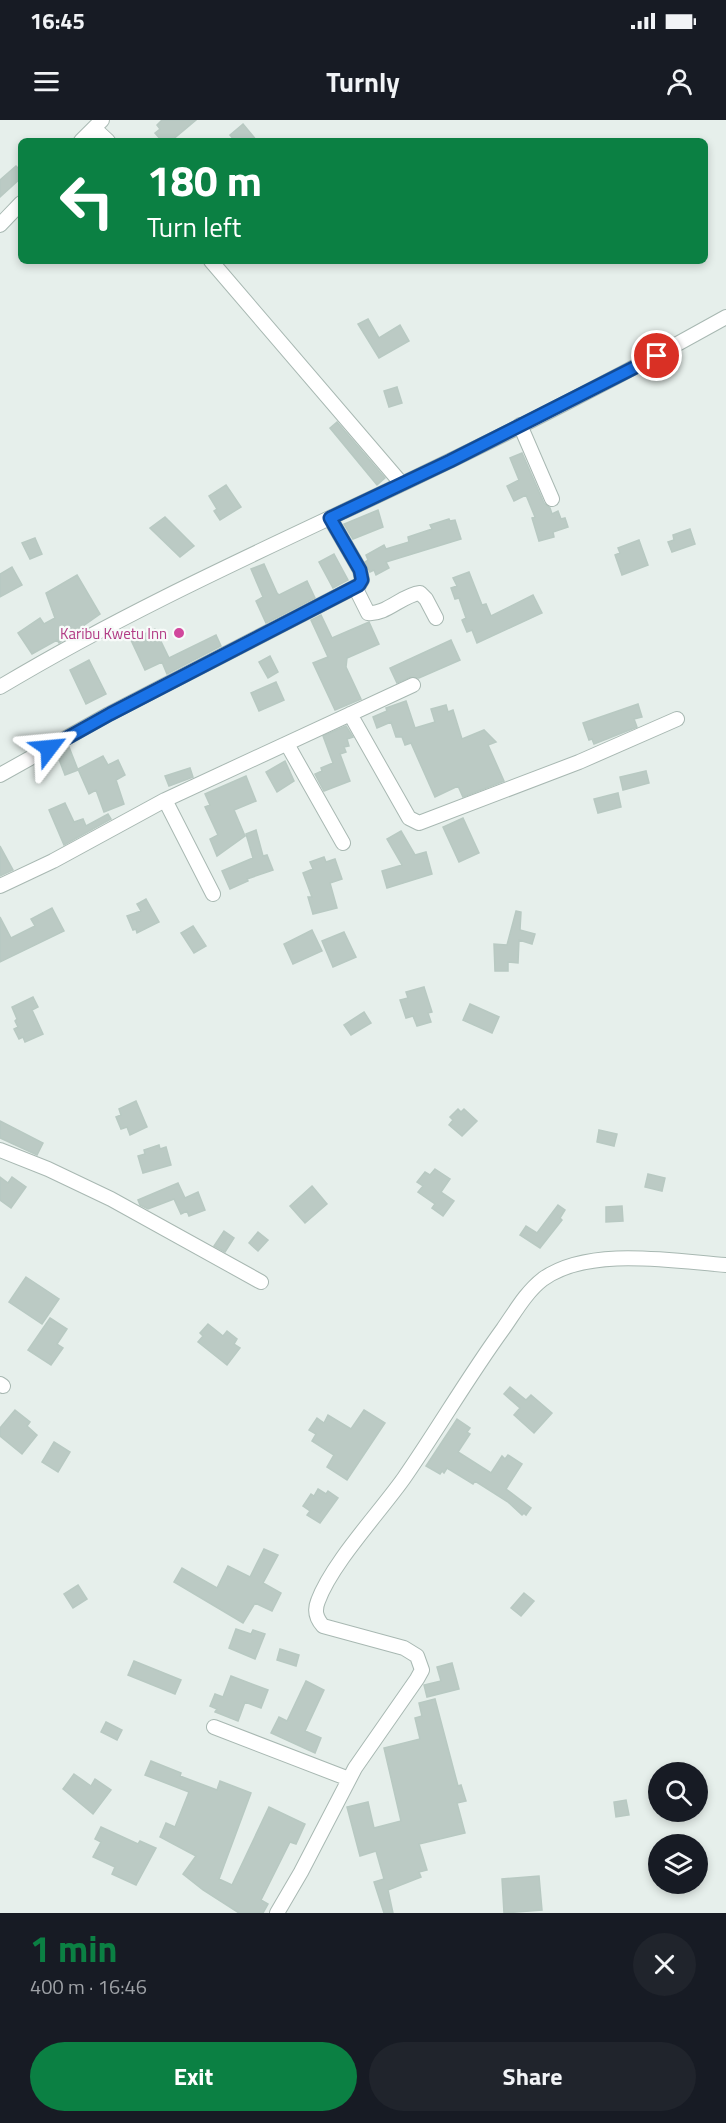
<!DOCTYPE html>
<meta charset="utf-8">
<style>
:root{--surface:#171b24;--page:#20242c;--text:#f1f3f6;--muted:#9ea1a6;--accent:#0b8043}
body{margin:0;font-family:"Titillium Web",sans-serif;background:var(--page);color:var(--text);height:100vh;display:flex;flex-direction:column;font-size:22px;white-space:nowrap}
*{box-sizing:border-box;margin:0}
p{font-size:20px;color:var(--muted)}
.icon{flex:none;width:33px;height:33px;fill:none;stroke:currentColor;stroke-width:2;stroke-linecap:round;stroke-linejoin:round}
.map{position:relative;height:1793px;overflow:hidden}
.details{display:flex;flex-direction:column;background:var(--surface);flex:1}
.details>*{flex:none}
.banner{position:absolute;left:18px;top:18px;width:690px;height:126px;border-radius:9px;box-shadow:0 3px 9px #0003;background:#0b8043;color:#fff;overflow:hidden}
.tools{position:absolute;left:648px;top:1642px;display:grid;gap:12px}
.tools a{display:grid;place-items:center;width:60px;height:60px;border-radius:50%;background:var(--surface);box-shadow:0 3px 9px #0003;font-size:30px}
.pin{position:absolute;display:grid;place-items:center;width:51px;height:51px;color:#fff;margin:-26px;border:3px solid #fff;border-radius:50%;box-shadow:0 2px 6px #0007}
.me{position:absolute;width:66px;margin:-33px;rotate:61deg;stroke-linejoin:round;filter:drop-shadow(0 0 4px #0008)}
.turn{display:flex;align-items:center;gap:21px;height:126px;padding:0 30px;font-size:27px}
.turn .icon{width:78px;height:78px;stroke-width:2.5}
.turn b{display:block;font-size:42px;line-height:51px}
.round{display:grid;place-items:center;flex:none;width:63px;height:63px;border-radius:32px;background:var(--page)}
.head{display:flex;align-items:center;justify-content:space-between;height:102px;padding:0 30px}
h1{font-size:36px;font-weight:700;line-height:45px;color:var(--accent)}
.primary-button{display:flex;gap:12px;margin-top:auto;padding:12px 30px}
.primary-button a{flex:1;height:69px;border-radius:36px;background:var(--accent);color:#fff;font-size:24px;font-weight:700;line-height:69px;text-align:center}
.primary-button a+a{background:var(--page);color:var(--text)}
.status{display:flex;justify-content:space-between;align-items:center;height:42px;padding:0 30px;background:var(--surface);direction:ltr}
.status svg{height:16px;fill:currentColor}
header{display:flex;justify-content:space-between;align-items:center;height:78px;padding:0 30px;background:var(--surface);font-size:27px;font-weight:700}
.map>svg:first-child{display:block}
.building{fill:#bbcac4;stroke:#b8c9c2;stroke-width:1.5}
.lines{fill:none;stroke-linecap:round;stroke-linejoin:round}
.minor-casing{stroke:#a8b8b2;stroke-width:16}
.minor{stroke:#fff;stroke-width:14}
.route-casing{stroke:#114b97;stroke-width:15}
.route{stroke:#1a73e8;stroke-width:10}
.hotel-dot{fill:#d1479c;stroke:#f7fbf9;stroke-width:2}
.labels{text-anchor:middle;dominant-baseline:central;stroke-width:4.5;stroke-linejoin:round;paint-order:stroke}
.hotel-label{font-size:15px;fill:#b23c85;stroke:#f7fbf9;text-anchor:end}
</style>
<div class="status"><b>16:45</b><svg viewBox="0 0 49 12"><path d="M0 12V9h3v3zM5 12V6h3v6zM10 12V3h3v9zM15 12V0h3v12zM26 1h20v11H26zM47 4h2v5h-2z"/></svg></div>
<header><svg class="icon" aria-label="menu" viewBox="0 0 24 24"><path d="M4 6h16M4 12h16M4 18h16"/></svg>Turnly<svg class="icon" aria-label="person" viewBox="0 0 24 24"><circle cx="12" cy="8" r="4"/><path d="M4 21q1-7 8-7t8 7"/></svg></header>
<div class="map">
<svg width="726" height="1793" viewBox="0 0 726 1793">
<rect width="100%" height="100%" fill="#e6efeb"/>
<path class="building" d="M162,0H196L171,21H162L155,13L160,9L157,5Z
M243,4L257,21H235L230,15Z
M16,46L21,51V58L0,77V60Z
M368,199L379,218L400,205L409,221L379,238L358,204Z
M397,267L402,283L389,287L384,271Z
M337,302L385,358L377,365L330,308Z
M522,333L544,383L550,388L552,394L558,391L561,399L565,398L568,407L553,412L554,417L539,421L532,398L535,397L526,375L514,381L507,366L519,360L510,338Z
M226,365L241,387L220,400L214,391L217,389L209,376Z
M378,390L383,407L353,419L344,404Z
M165,397L194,426L180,437L150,408Z
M449,399L450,401L455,400L461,419L386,442L389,448L376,455L374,450L370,452L365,442L368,440L366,435L384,425L386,429L409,422L408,417L432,409L430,405Z
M690,409L695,424L672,432L668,422L674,420L673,415Z
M35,418L42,434L30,439L22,423Z
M639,420L648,445L622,455L615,435L620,433L618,428Z
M334,434L348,460L333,468L319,442Z
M264,444L277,473L279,475L307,461L315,478L266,503L256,481L263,477L251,449Z
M12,447L22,465L0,477V454Z
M469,452L482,485L486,484L491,496L533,475L542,493L477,523L472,510L467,512L462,500L466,498L459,478L455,479L451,468L457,466L453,458Z
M77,455L100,494L59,523L57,520L32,534L18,513L40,498L44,504L55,498L46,473Z
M321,495L332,518L369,502L379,524L347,538L346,547L361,579L335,590L313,543L328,537L311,500Z
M155,509L169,538L216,515L221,526L167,554L162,542L145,550L131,520Z
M451,520L460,540L419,558L410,557L397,563L390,548Z
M270,536L278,552L268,558L259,542Z
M89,540L106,574L86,584L70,550Z
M276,562L284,580L259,591L251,573Z
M406,581L415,608L435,602L431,589L446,585L448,592L453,590L462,619L484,610L496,622L488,625L504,661L463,677L458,666L435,677L411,623L405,625L402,617H396L391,602L377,608L373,597L387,591L386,588Z
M638,584L642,597L634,599L637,607L594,624L592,619L589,620L583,603Z
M346,606L353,617L347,619L349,626L344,627L346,632L340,634L350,661L324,671L315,654L322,651L321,648L333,643L323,616Z
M69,627L78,650L65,655L57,634Z
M103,636L108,645L118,640L125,655L116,660L124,684L104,692L96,670L89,674L78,649Z
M285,641L294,661L277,672L266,652Z
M190,648L193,657L169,666L165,656Z
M646,651L649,663L623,670L620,657Z
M246,656L256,681L234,690L245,716L217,736L210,719L218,715L205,687L210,685L205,674Z
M618,673L621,687L598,693L594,679Z
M65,683L74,702L83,699L86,706L108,694L111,699L64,725L49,690Z
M463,698L479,733L459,742L443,707Z
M256,710L263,736L267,735L273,750L247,759L248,761L230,769L222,751L253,738L246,714Z
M401,711L415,735L426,732L432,754L387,768L382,751L402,745L387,719Z
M0,726L13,750L0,756Z
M324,737L326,742L335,739L342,759L330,763L337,788L313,794L308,777H312L303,753L313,749L310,742Z
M146,779L159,802L137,813L136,809L133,810L127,796L141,791L137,784Z
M52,788L64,811L0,842V797L11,818L35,806L31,799Z
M516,791L521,792L520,810L535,814L532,824L519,820L518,843L508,842V851H495L494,824L507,825Z
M193,806L206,826L194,833L181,813Z
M312,810L322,831L293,844L284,824Z
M344,812L356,837L333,847L322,821Z
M424,867L432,892L428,893L431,902L417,906L413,896L406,898L400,880L408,878L406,872Z
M33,877L38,887L32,890L43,914L25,922L23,917L19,919L14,909L18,907L15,901L17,899L12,887Z
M470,884L499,897L492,913L463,900Z
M364,892L371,903L351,915L344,905Z
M136,981L147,1007L130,1015L127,1007L121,1009L116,997L121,995L119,989Z
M458,989L461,992L464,989L477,1001L462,1016L449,1005L453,1000L450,997Z
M0,1001L43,1023L37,1035L0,1018Z
M599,1010L617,1014L614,1026L597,1022Z
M159,1025L160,1029L166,1027L171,1045L143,1053L138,1036L145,1034L144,1030Z
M435,1049L450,1059L441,1072L454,1081L443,1096L432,1088L435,1084L418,1072L423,1066L417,1062L425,1052L430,1055Z
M648,1054L665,1058L662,1071L645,1067Z
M0,1057L8,1063L12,1057L26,1067L11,1088L0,1080Z
M178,1063L185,1078L198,1072L205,1090L189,1096L187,1091L181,1094L174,1079L148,1089L140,1085L138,1080Z
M312,1066L327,1084L305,1103L290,1086Z
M558,1085L565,1090L560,1098L562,1100L540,1128L520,1115L526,1106L537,1113Z
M622,1086L623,1101L606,1102V1087Z
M224,1111L234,1118L225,1132L214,1126Z
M258,1112L268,1120L258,1131L249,1123Z
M26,1157L59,1179L42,1204L9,1182Z
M50,1198L67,1209L57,1224L63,1228L51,1245L28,1230Z
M208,1204L223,1216L227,1211L237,1219L234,1224L240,1228L227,1245L198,1222L203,1216L200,1213Z
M510,1267L526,1280L531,1275L552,1293L534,1313L514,1295L520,1288L504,1274Z
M15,1290L30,1302L27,1306L37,1315L22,1334L0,1316V1308Z
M364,1290L385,1303L347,1360L327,1347L334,1335L312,1321L316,1314L309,1310L317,1298L324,1303L328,1295L351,1309Z
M457,1299L470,1308L467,1312L470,1314L458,1332L491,1353L502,1336L505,1339L508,1335L522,1344L506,1369L531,1388L526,1395L524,1393L522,1395L508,1382L475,1361L473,1364L447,1348L444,1353L442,1351L440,1354L426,1346Z
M54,1322L70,1332L58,1352L42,1342Z
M318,1369L326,1374L328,1371L338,1378L320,1403L307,1395L310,1391L303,1386L311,1374L314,1376Z
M264,1429L278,1435L263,1463L281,1473L272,1491L255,1483L243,1503L174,1462L182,1448L217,1468L228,1446L250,1457Z
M78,1465L87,1479L73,1488L64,1474Z
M524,1473L534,1481L521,1496L511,1488Z
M236,1509L251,1514L253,1510L265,1514L255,1539L229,1528Z
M280,1529L299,1535L296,1546L277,1540Z
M134,1541L181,1560L175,1574L128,1555Z
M452,1543L459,1569L427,1577L424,1565L441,1561L437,1547Z
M231,1556L268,1570L261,1588L245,1582L238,1601L215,1592L217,1589L210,1586L215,1574L223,1577Z
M306,1561L324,1570L305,1611L321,1618L315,1633L271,1613L279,1597L287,1601Z
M435,1579L458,1666L461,1665L466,1681L457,1683L465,1713L419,1724L427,1750L419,1752L421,1757L388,1770L393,1793H384L374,1762L384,1759L376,1731L360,1736L347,1687L368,1682L374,1708L401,1701L384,1628L420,1619L415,1598L422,1596L419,1583Z
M106,1602L122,1610L117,1620L101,1612Z
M151,1641L181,1653L180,1656L217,1670L220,1661L251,1673L219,1759L232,1765L269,1687L305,1704L296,1724L290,1722L261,1780L268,1784L263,1793H239L203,1770L183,1754L196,1736L160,1717L166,1703L175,1707L189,1672L145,1655Z
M74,1654L91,1666L95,1659L111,1670L93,1694L63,1669Z
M626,1680L629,1695L616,1697L614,1682Z
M101,1707L138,1724L140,1721L156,1728L136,1765L112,1754L115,1747L93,1737L101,1722L95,1719Z
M539,1756L542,1790L504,1793L502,1759Z"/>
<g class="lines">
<g class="minor-casing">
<path id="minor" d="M94,8L108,21
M81,21L102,0
M0,105L21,83
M211,141L402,364
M520,305L552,379
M355,467L368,493C386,495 402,475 420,473L426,479L436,498
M0,567C130,489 267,428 404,363C513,311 621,256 726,197
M350,594L409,698L419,703L579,642L677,599
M287,624L343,723
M0,655L109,594L359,465L362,460L360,450L330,398
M165,680L213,774
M0,766L53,741L165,680L413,565
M0,1030L48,1049L111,1079L261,1162
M0,1264L3,1266
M214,1607L349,1659
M277,1793L301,1752L355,1648L417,1559L422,1550L417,1536L404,1528L323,1506C316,1498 314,1491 318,1481C332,1443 380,1392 404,1358C438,1309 468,1257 503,1209C515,1192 526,1172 543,1159C589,1126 673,1141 726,1145"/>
</g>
<use href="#minor" class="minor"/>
</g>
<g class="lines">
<g class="route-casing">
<path id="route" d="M49,628L110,594L359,465L362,460L360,450L330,398L450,341L657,236"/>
</g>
<use href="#route" class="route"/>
</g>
<circle class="hotel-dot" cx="179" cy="513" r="6"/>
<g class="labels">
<g class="hotel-label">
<text x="167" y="513">Karibu Kwetu Inn</text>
</g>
</g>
</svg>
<div class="tools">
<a><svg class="icon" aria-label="search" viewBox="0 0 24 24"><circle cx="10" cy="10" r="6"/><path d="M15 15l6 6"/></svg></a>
<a><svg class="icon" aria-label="layers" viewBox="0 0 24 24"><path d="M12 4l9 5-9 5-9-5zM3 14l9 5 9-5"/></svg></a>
</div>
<div class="pin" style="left:657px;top:236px;background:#d93025"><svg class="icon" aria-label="arrive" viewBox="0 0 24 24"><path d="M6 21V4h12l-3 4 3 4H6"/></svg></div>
<svg class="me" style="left:49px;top:628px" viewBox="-20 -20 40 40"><path d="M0-17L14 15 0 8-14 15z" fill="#1a73e8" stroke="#fff" stroke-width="4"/></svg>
<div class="banner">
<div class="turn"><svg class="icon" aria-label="left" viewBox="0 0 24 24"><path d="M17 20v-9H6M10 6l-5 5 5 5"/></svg><div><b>180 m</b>Turn left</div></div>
</div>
</div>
<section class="details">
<div class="head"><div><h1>1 min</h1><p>400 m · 16:46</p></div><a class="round"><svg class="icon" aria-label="close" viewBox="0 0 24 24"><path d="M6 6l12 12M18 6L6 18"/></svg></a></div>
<div class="primary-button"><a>Exit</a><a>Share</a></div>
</section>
